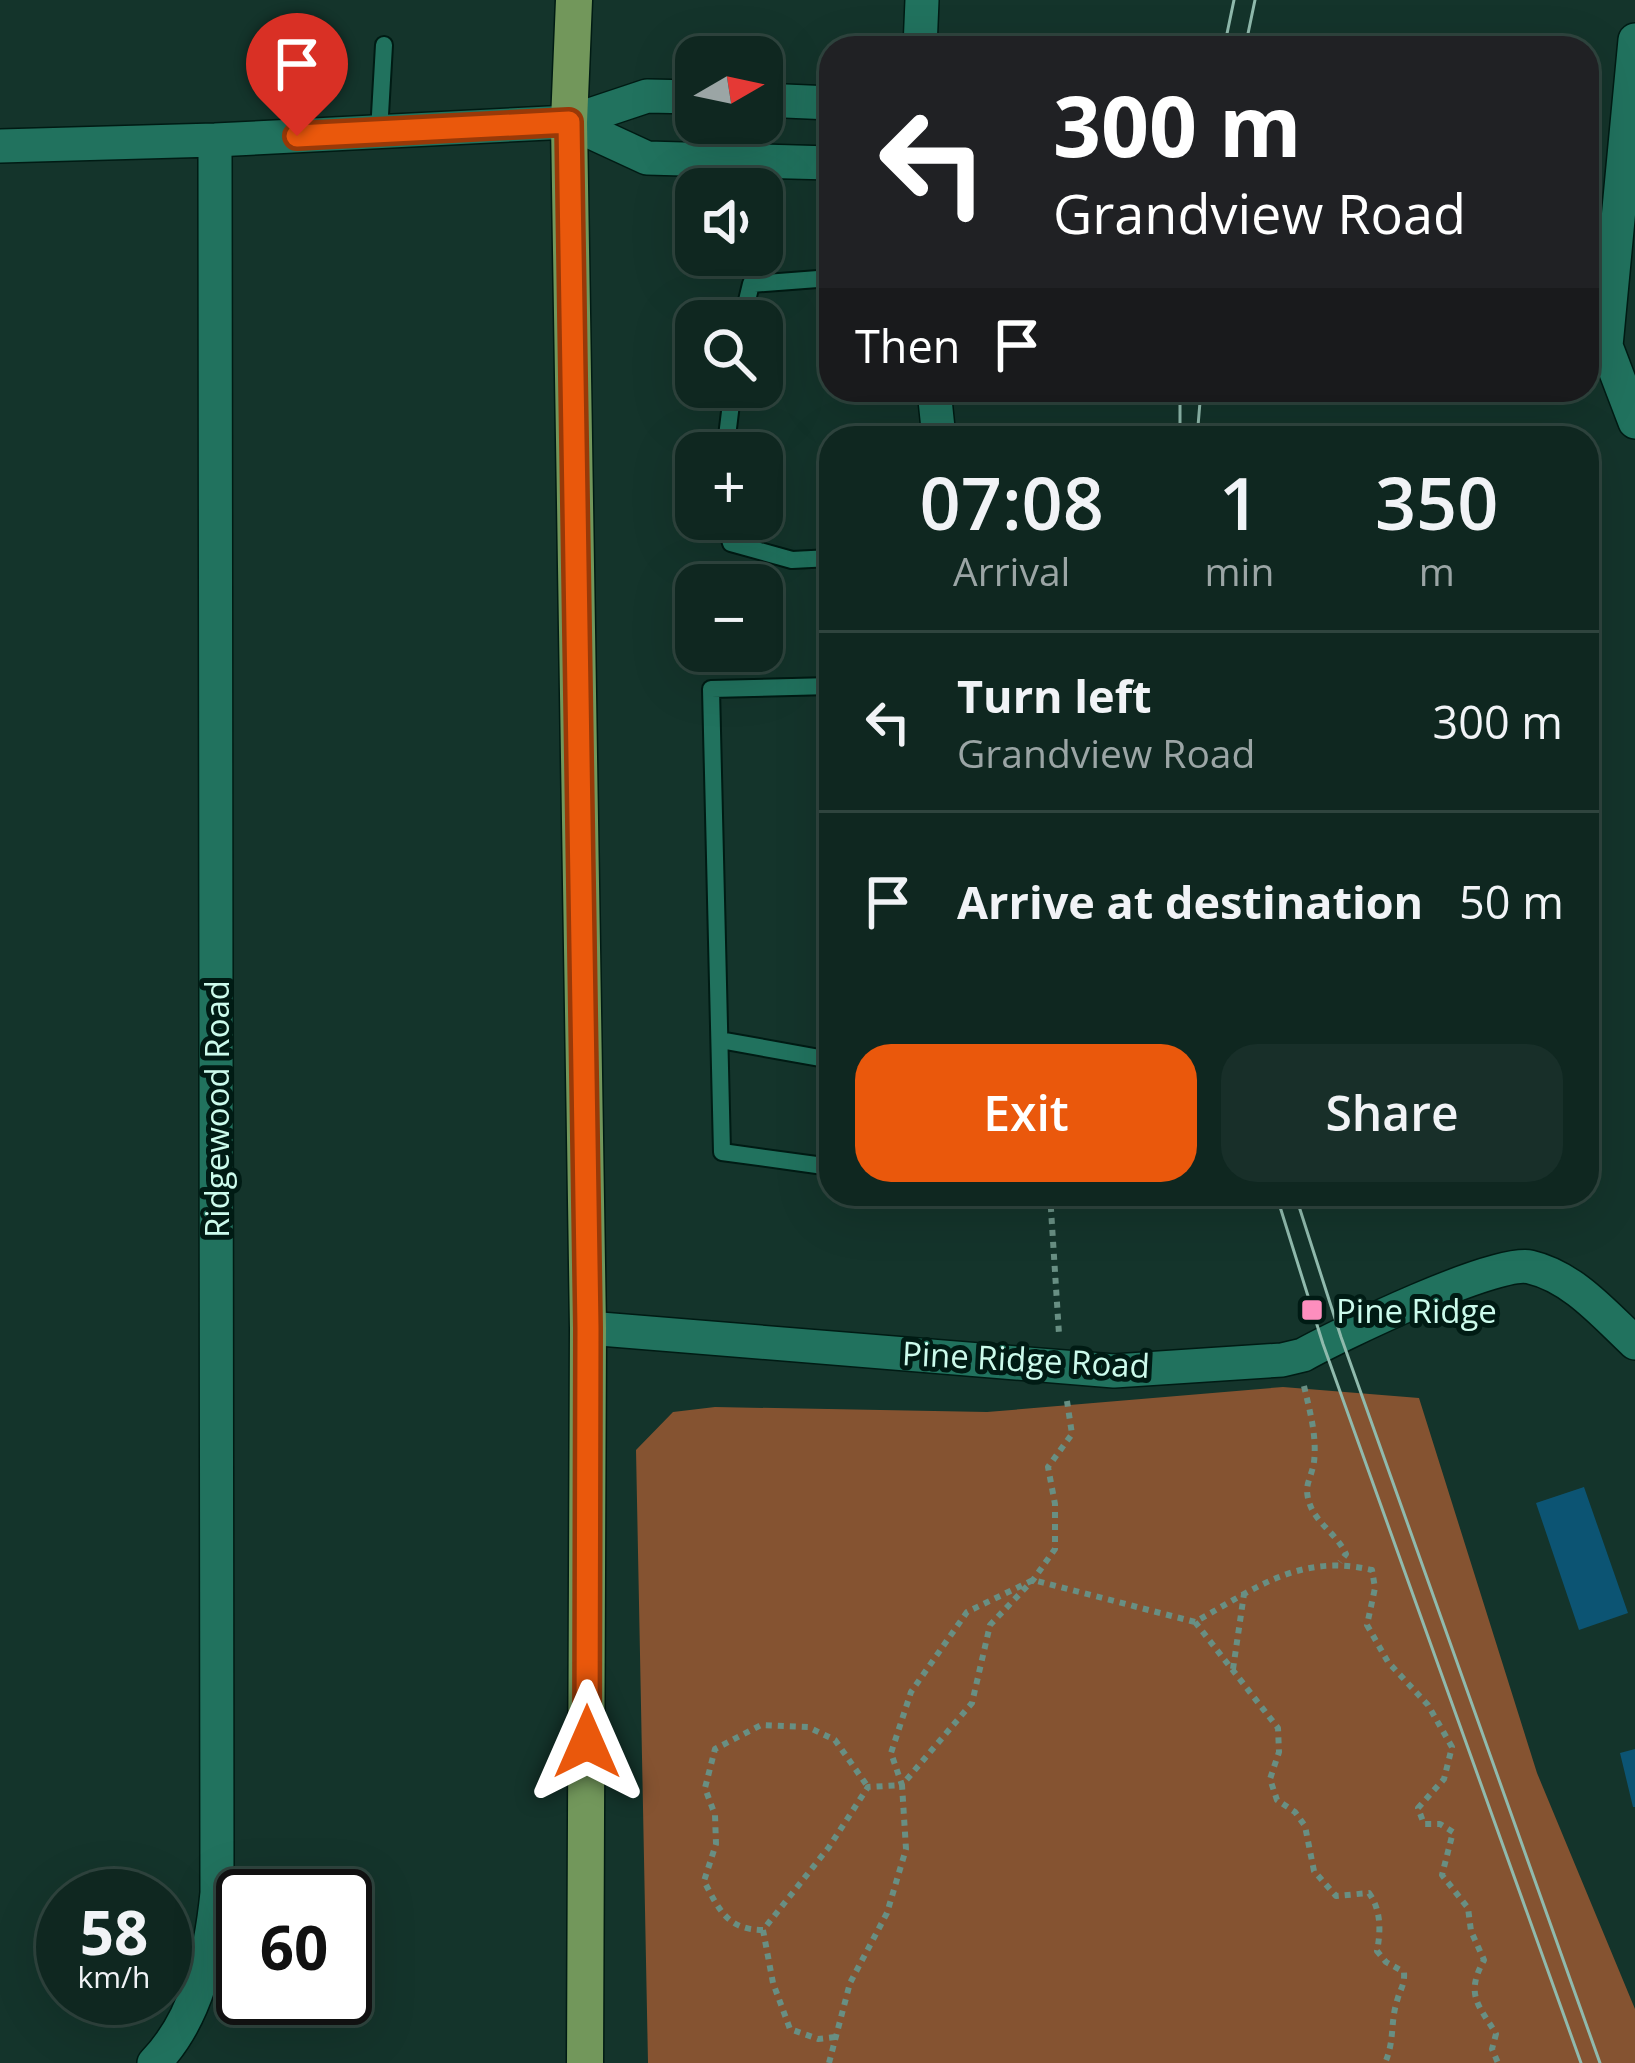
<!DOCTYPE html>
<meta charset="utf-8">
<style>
:root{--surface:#0f2720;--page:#182f29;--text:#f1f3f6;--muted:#9ba5a5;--line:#2f443e;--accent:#ea580c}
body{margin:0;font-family:"Open Sans",sans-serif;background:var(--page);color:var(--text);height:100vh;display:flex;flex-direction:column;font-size:45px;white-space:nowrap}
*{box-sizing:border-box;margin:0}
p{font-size:39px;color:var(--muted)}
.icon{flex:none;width:66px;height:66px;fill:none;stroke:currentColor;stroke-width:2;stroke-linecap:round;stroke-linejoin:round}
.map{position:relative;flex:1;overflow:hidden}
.details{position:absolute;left:819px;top:426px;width:780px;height:780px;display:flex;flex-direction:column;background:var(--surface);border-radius:36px;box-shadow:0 12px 48px #0002,0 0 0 3px var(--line)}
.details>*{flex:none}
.guide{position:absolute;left:819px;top:36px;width:780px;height:366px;border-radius:36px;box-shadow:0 12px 48px #0002,0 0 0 3px var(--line);background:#202124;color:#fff;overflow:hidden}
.needle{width:78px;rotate:81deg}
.controls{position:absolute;left:675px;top:36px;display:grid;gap:24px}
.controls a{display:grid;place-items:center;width:108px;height:108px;border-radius:24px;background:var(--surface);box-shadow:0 12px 48px #0002,0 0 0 3px var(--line);font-size:60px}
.speed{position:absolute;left:36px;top:1869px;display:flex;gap:24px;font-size:60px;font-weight:700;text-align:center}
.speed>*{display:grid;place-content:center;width:156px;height:156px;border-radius:50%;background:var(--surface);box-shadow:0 12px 48px #0002,0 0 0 3px var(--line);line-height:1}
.speed small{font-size:30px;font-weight:400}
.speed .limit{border:6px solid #111;border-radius:18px;background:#fff;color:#111}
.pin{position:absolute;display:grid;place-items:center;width:102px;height:102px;color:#fff;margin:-123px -51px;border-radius:50% 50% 50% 0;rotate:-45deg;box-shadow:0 0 12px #0007}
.pin .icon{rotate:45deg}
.me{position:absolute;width:132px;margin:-66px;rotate:0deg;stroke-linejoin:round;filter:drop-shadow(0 0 9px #0008)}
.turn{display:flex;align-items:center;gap:42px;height:252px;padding:0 36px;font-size:54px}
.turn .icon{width:156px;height:156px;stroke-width:2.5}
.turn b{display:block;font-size:84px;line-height:102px}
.then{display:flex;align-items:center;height:114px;padding:0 36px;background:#0003;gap:24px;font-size:45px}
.eta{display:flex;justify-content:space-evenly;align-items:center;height:204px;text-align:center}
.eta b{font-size:72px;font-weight:600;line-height:84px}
.primary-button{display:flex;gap:24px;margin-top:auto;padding:24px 36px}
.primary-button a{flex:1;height:138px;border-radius:36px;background:var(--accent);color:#fff;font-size:48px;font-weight:600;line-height:138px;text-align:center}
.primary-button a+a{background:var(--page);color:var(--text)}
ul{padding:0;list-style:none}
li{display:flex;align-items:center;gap:36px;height:180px;padding:0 36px;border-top:3px solid var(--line)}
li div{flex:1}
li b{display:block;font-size:45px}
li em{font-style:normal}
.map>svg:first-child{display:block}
.forest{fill:#855331}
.building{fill:#0c5473}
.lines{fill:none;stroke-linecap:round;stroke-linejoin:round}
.lane-casing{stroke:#001b14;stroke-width:20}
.street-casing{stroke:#001b14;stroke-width:36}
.primary-casing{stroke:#001b14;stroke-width:39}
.path{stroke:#688f83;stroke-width:6;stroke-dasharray:6 6;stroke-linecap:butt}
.lane{stroke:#21725e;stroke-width:16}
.street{stroke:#21725e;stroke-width:33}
.primary{stroke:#72975b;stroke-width:36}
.tram{stroke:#90baad;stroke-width:3}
.route-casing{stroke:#983908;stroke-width:30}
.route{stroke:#ea580c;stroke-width:21}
.poi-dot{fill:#fd8ebe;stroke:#001b14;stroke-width:4.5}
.labels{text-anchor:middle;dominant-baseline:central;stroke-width:10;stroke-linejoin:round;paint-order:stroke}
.street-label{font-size:33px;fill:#ccfbec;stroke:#001b14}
.poi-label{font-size:33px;fill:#ccfbec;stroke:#001b14;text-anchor:start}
</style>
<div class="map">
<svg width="1635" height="2063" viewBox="0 0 1635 2063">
<rect width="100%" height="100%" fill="#14342b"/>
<path class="forest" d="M1283,1387L1419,1398L1537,1773L1635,2009V2063H648L636,1450L673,1412L715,1407L987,1412Z"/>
<path class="building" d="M1584,1487L1628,1613L1579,1630L1536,1503Z
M1635,1749V1807H1633L1620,1753Z"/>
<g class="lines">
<g class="lane-casing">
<path id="lane" d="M379,132L384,45
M742,321L751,284L831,278
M725,453L733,387
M724,519L731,543L792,560L831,558
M831,686L711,689L722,1152L831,1167
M720,1040L831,1060"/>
</g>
<g class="street-casing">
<path id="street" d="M1635,40L1606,346L1635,422
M920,48L922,0
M762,100L831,103
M569,122L647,158L831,163
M0,146L215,140L569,122L647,96L696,97
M934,390L939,438
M588,1328L1114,1371L1282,1360L1303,1355C1339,1335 1496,1259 1530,1267C1573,1277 1604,1314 1635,1343
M154,2063C197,2019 211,1953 217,1893L215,140"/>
</g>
<g class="primary-casing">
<path id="primary" d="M574,0L569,122L588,1328L585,2063"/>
</g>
<path class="path" d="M1050,1194L1059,1334
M1304,1386C1310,1412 1317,1436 1314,1462C1313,1471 1307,1482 1307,1490C1308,1520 1335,1530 1346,1554L1340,1562
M1195,1622L1278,1728L1279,1752L1270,1779L1277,1800L1295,1812L1305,1826L1314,1871L1336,1896L1369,1893C1381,1910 1381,1930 1377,1951L1386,1962L1404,1972C1405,1985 1400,1989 1397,2001C1390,2023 1395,2040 1385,2063
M1233,1669L1244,1594
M763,1930C728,1930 719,1910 704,1881L716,1844L715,1815L705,1788L715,1749L761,1725L808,1727L835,1740L868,1787
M835,2037L818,2039L790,2029L773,1983L763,1930L829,1847L868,1787L902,1785L891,1753L911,1692L967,1612L1033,1580L1195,1622C1256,1588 1300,1553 1372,1570L1375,1588L1367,1625L1388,1662L1428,1705L1452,1747L1444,1779L1418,1808L1424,1824H1440L1453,1832L1442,1875L1468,1908L1471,1931L1484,1960C1464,1996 1480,2006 1496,2034L1492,2049L1498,2063
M829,2063L850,1983L887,1913L906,1849L902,1785L972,1703L990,1625L1033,1580L1055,1549V1504L1048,1467L1072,1434L1067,1401"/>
<use href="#lane" class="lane"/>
<use href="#street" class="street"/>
<use href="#primary" class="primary"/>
<path class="tram" d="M1224,48L1234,0
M1245,48L1255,0
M1180,438V390
M1197,438L1201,390
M1276,1194L1323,1344L1581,2063
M1295,1194L1341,1337L1600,2063"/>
</g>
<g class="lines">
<g class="route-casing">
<path id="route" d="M297,136L569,122L588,1328L587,1742"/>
</g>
<use href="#route" class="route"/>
</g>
<rect class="poi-dot" x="1300" y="1298" width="24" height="24" rx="6"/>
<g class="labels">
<g class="street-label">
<text transform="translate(216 1109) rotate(-90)">Ridgewood Road</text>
<text transform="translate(1026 1359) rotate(3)">Pine Ridge Road</text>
</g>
<g class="poi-label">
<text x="1336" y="1310">Pine Ridge</text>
</g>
</g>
</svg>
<div class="controls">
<a><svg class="needle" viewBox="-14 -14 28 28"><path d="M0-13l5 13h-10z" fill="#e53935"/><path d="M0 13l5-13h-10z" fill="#9ba5a5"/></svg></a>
<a><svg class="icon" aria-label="sound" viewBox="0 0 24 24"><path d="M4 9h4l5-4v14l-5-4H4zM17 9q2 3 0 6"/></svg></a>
<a><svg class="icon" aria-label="search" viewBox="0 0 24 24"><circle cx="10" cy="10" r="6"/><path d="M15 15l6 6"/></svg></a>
<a>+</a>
<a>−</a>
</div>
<div class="speed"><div>58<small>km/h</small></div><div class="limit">60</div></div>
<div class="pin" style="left:297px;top:136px;background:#d93025"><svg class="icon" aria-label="arrive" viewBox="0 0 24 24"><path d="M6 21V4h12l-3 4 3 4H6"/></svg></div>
<svg class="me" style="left:587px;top:1742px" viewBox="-20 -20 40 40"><path d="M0-17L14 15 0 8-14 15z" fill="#ea580c" stroke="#fff" stroke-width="4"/></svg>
<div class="guide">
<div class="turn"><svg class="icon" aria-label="left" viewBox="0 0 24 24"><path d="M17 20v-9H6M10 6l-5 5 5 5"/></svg><div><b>300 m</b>Grandview Road</div></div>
<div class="then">Then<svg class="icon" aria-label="arrive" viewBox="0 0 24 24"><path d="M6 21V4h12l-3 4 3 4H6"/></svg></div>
</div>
<section class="details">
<div class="eta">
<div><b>07:08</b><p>Arrival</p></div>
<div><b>1</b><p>min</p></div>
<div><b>350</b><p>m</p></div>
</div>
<ul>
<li><svg class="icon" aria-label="left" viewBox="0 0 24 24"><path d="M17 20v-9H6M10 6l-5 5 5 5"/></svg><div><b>Turn left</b><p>Grandview Road</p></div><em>300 m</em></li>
<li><svg class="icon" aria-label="arrive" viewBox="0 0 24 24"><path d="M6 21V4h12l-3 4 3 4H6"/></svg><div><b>Arrive at destination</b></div><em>50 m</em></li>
</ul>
<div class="primary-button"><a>Exit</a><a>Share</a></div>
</section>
</div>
